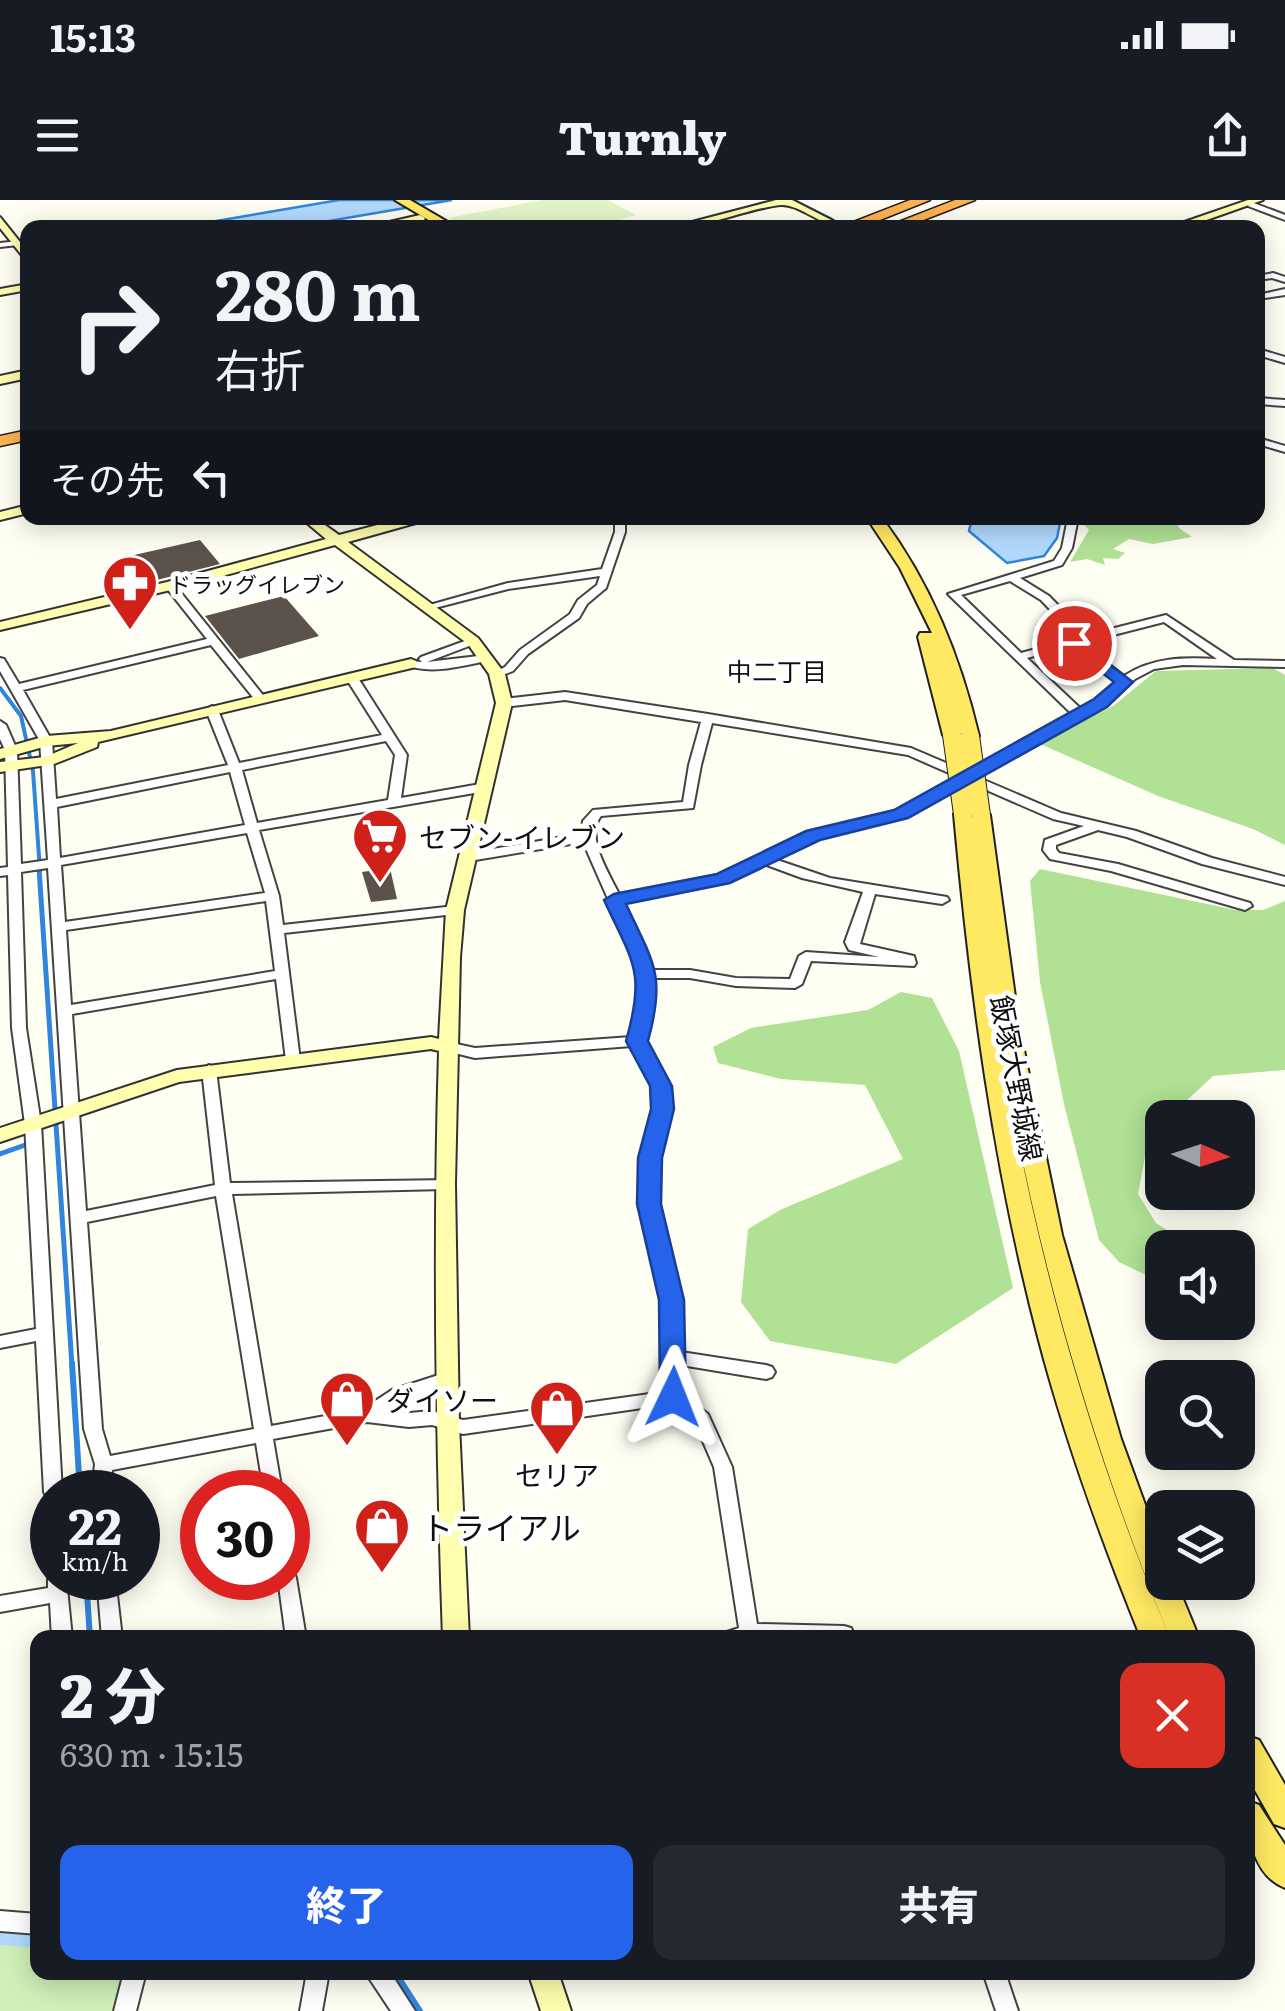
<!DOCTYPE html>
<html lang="ja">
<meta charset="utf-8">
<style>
:root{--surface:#171b24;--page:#242831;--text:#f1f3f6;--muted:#9ea1a6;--accent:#2563eb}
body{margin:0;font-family:Literata,"Noto Sans JP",serif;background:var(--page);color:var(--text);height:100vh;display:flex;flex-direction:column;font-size:38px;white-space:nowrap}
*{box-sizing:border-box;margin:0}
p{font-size:32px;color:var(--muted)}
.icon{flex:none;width:55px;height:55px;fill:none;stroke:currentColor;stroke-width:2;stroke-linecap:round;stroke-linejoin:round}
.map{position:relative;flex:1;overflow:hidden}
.sheet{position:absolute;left:30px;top:1430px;width:1225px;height:350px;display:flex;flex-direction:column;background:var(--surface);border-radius:20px;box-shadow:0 5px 25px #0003}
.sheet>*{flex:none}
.guide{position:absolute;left:20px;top:20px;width:1245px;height:305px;border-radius:20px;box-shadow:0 5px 25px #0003;background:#171b24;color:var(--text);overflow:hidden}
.needle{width:65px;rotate:93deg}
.tools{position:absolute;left:1145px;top:900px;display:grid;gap:20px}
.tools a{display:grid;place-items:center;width:110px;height:110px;border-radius:20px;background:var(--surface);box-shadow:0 5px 25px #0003;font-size:50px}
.speed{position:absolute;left:30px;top:1270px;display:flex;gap:20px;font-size:50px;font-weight:700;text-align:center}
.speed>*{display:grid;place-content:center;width:130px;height:130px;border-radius:50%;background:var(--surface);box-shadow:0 5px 25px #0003;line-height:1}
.speed small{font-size:25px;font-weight:400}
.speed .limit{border:15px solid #d22;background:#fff;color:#111}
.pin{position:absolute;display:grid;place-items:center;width:85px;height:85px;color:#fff;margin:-42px;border:5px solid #fff;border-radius:50%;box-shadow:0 2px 10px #0007}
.me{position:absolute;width:110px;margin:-55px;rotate:2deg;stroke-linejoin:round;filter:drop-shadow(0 0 8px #0008)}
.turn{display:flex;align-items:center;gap:35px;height:210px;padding:0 30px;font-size:45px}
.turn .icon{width:130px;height:130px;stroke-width:2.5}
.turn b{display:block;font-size:70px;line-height:85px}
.then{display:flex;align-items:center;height:95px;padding:0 30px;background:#0003;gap:20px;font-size:38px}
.round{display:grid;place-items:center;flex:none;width:105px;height:105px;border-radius:20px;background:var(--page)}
.head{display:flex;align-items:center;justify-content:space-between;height:170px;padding:0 30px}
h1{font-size:60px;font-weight:800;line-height:75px}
.button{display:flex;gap:20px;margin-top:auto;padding:20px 30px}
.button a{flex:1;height:115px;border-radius:20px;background:var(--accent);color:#fff;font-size:40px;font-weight:800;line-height:115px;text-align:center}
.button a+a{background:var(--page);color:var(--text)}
.status{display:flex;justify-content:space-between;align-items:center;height:70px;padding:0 50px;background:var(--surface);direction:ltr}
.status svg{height:28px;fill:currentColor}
header{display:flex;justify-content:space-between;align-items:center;height:130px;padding:0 30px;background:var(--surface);font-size:45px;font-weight:800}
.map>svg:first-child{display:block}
.green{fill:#cfefb7}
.forest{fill:#b0e195}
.pitch{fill:#e2f5ca}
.water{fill:#b2d9fd;stroke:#3086dc;stroke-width:2.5}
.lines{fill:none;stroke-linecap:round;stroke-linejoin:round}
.stream-far3{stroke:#3086dc;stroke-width:2.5}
.stream-far2{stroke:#3086dc;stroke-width:4}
.stream-far1{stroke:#3086dc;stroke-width:5}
.stream{stroke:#3086dc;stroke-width:6}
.canal{fill:#b2d9fd;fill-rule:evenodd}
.building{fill:#5a524b}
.street-casing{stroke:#434343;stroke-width:4}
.secondary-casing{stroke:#323232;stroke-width:4}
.primary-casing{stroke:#212121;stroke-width:4}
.highway-casing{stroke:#212121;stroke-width:3}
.street{fill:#fff;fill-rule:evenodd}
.secondary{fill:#fffeae;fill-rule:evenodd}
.primary{fill:#ffe963;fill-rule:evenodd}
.highway{fill:#ffb251;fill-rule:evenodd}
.primary-bridge-casing{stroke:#212121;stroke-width:20;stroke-linecap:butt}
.primary-bridge{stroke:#ffe963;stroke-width:18}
.route{fill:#2563eb;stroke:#184099;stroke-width:2.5}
.labels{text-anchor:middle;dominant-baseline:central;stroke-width:10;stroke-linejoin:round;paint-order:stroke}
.far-poi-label{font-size:22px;fill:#101010;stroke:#fff;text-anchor:start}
.far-neighbourhood-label{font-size:25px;fill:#101010;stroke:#fff}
.poi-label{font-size:28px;fill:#101010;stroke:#fff;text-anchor:start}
.street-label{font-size:28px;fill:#101010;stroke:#fff}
.near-poi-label{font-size:32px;fill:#101010;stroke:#fff;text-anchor:start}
</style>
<div class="status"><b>15:13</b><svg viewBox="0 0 49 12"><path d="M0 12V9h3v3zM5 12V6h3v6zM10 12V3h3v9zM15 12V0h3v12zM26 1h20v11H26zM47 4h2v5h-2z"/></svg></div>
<header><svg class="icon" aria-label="menu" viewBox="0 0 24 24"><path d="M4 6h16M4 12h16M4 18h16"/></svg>Turnly<svg class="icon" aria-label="share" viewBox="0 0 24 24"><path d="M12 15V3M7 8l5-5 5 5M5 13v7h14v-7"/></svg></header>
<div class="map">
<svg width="1285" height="1811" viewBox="0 0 1285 1811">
<rect width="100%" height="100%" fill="#fffef3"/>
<path class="green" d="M0,1721L37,1724L38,1772L135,1773L125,1811H0Z"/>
<path class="forest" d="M1078,318H1175L1179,328L1192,337L1153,344L1129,339L1113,349L1125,353L1118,359L1103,358L1105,365L1087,359L1070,362L1089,330Z
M1273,468L1285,475V645L1253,629L1158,596L1038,543L1113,506L1156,471Z
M1040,669L1236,710H1263L1285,701V870L1213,876L1169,917L1162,918V925L1148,941L1138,994L1156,1023L1193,1047L1162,1048V1083L1119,1062L1099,1040L1064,904L1040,782L1030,681Z
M901,792L932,798L959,851L1013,1088L896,1164L770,1141L741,1102L748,1029L782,1009L903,959L865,885L781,879L718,863L713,847L751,828L868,810Z"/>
<path class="pitch" d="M542,0H608L636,15L591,28L467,27L448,18Z"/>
<path class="water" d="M339,0H452L294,27L175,28Z
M972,318H1061L1057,338L1044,356L1007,363L969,331Z"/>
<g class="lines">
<path class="stream-far3" d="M794,0L832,19"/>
<path class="stream-far2" d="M0,488L21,516L33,571L40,671"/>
<path class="stream-far1" d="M39,668L72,1166
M0,954L28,944"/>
<path class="stream" d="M72,1163L80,1292
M86,1378L90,1438
M395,1772L420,1811"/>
<path class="canal" d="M0,1721L38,1724V1748L0,1745Z"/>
</g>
<path class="building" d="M200,340L220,364L149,382L130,356Z
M284,396L319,436L239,459L205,416Z
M390,668L397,699L371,702L362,672Z"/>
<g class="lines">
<g class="street-casing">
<path id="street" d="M1251,2L1285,15V20L1248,6Z
M18,41V45L0,47V43Z
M1273,73L1285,77V82L1272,78L1258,80V76Z
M1285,89V95L1258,99V95Z
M1258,149L1285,157V163L1258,155Z
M1258,198L1285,200V206L1258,204Z
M1258,238L1285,246V252L1258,244Z
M615,318H625V332L606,388L587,404L579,418L528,454L513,471L497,477L491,474L505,467L520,450L570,414L578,400L597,385L600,376L508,389L431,409L426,406L508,383L602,369L615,332Z
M1068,318H1078L1072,348L1062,365L1020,378L1049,396L1087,435L1166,415L1234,460L1285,461V467L1183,465L1154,469L1135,479L1105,505L977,577L1061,613L1136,631L1212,658L1285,677V685L1202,664L1127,637L1098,630L1056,645V649L1059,653L1118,664L1250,703L1252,706L1245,710L1111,671L1050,659L1043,650L1045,640L1084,626L1053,619L968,582L905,617L817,638L774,659L830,678L947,697L949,700L942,704L875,694L860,744L914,756L916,763L914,766L811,761L802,784L795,788L736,786L690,778H655L654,806L644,841L668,885L671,909L658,958L657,1004L680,1100L681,1152L766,1165L772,1167L775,1172L772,1177L766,1179L681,1165L682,1194L708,1214L732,1267L757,1424L844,1426L851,1428L854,1434L852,1438H725L727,1432L739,1428L714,1267L695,1223L670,1204L463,1234L432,1225L409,1227L367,1222L273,1239L282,1292H264L256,1243L112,1270L110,1292H92L95,1264L84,1229L48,668L21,672L26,828L41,924L62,1292H52V1299L47,1297L44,1292L36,1141L0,1148V1136L36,1129L25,924L12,828L8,675L0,676V668L8,667L5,550L0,539V521L6,525L17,550L21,664L48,660L40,541L0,471V458L4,459L19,484L207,439L165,386L170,383L174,384L266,499L260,503L256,501L211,445L23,490L52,541L56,599L228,565L206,510L212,506L218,510L239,563L382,535L346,478L352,475L358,478L407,555L401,598L486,583L492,587L486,591L259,630L279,696L283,725L455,706L462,710L455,714L284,733L300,860L298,863L293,865L286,860L276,779L72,814L86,1011L215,985L202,870L209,865L216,870L230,983L451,980L453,984L445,989L232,994L271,1226L363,1209L392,1190L448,1172L454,1174L457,1179L454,1184L404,1200L387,1211L409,1213L432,1211L463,1220L664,1192V1100L641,1004L642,958L655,909L654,885L632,846L475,858L442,850L440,847L447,842L475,848L631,837L640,806L641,774L583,642L469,661L463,657L469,653L581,634L583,621L593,610L683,602L689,565L701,522L565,500L504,507L498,503L504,499L565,492L708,514L911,548L967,572L1072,514L948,394L1054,361L1062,348ZM1010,381L1041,400L1077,438L1021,453L961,395ZM1164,422L1217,459C1185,457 1152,457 1124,476L1082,443ZM1071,446L1117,482L1097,501L1081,509L1027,458ZM712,523L908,555L958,577L897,611L808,632L719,675L620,696C610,675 584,636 601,616L693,608L701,565ZM386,541L395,555L388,600L257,623L242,570ZM230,572L245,625L60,658L57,607ZM247,633L265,693L65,722L61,665ZM764,664L802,678L863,692L845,742L849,750L879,757L806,752L799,756L790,779L736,778L690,770H653L623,703L728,681ZM266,701L275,771L71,805L66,730ZM216,996L254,1229L110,1256L102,1229L87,1022Z
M473,438L477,439V443L427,462L487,455L493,458L491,460C465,465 429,476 405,464L411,461L422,462L419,459L421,457Z
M288,1370L294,1372L296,1378L306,1438H286L278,1378H288Z
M50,1372H52V1378H66L72,1438H52L50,1403L0,1412V1396L48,1388V1378Z
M97,1378H115L122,1438H102Z
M0,1711L38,1714V1734L0,1731Z
M124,1772H146L136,1811H114Z
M307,1772H329L322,1811H300Z
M365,1772H390L415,1811H391Z
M983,1772H1005L1018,1811H996Z"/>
</g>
<g class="secondary-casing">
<path id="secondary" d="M776,0H792L847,28C823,28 799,3 780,5C742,10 707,28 669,28Z
M1248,0H1263L1184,28H1167Z
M420,15L425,18L424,20L387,28H363Z
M0,17L28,52V63L0,28Z
M28,84V90L0,95V89Z
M28,170V178L0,184V176Z
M28,305V313L0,320V312Z
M301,318H315L339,335L404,318H424L423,321L348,342L478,438L505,474L512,503L464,710L460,757L455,984L459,1224L469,1438H443C436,1242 433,1047 439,851L431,849L179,882L0,942V928L177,870L431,837L439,839L446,710L496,503L489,474L468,444L335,345L175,389L0,430V422L167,382L326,339Z
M411,459L416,461V467L98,542L97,547L54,564L0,572V562L45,557L78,543L47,546L0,559V549L46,536L111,531Z
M528,1772H558L571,1811H541Z"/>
</g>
<g class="primary-casing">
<path id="primary" d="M395,0H410L458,28H442Z
M867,318H882C931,384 960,456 979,536L976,540H964L961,535L952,540L943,535L918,437L920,433H932L900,368Z
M963,608L972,614L981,609L990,615L1019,826L1062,1035L1121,1239L1162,1351V1382H1176L1199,1438H1170C1095,1255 1040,1069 1006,874C1039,1069 1094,1255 1170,1438H1141C1101,1339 1065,1240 1038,1137C993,965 970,790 954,614Z
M1248,1536L1259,1540L1285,1585V1628L1274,1624L1248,1578Z
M1248,1601L1259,1605L1285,1645V1688C1252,1675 1246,1631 1248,1601Z"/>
</g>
<g class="highway-casing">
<path id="highway" d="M910,0H930L860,28H838Z
M955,0H975L908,26L896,23Z
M28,230V240L0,246V236Z"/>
</g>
<use href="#street" class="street"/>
<use href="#secondary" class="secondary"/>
<use href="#primary" class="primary"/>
<use href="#highway" class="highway"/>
<g class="primary-bridge-casing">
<path id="primary-bridge" d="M952,535L963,614
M970,536L981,615"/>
</g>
<use href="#primary-bridge" class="primary-bridge"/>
</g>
<path class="route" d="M1074,438L1133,482L1107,507L908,618L820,640L730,683L626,704C654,764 666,775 648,841L672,886L674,909L662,958L661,1004L684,1100L686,1197L682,1204H664L660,1197L659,1100L637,1004L638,958L651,909L650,886L626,841C646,771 633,763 604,700L614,694L717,674L806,631L894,610L1094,499L1114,482L1067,446L1065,443Z"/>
<defs>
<g id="pharmacy-pin" transform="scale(2.875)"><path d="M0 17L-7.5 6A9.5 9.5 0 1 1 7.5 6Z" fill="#d02118" stroke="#fff"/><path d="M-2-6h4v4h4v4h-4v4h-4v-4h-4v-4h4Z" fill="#fff"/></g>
<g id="supermarket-pin" transform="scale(2.875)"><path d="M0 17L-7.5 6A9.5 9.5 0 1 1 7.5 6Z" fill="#d02118" stroke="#fff"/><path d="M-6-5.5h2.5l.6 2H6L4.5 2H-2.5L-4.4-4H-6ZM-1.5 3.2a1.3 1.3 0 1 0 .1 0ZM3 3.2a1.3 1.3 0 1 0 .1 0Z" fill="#fff"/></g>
<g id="shop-pin" transform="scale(2.875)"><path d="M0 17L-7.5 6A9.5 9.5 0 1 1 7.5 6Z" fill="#d02118" stroke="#fff"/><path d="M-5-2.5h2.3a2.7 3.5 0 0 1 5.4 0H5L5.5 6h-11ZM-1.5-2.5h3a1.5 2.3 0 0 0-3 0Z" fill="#fff"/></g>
</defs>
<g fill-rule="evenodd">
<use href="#pharmacy-pin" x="130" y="383"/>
<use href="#supermarket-pin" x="380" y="636"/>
<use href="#shop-pin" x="347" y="1199"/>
<use href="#shop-pin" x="557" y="1208"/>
<use href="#shop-pin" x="382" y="1326"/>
</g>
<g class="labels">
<g class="far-poi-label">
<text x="169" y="383">ドラッグイレブン</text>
</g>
<g class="far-neighbourhood-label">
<text x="777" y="470">中二丁目</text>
</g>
<g class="poi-label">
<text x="419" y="636">セブン-イレブン</text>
<text x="386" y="1199">ダイソー</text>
<text x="557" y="1274" text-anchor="middle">セリア</text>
</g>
<g class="street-label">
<text transform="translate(1018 878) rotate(79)">飯塚大野城線</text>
</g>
<g class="near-poi-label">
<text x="421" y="1326">トライアル</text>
</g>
</g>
</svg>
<div class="tools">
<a><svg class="needle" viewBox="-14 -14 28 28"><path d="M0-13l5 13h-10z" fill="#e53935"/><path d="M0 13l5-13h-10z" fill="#9ea1a6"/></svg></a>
<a><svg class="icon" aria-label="sound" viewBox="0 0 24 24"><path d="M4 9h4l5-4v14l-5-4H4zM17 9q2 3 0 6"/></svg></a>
<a><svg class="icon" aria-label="search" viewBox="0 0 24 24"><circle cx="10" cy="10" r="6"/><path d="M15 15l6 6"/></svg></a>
<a><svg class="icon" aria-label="layers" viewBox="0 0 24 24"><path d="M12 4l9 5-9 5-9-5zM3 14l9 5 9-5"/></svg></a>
</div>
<div class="speed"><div>22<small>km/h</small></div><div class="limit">30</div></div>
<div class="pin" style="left:1074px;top:443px;background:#d93025"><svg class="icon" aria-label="arrive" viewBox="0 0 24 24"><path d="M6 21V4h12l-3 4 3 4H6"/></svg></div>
<svg class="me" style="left:673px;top:1197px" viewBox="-20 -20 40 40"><path d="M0-17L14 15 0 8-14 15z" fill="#2563eb" stroke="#fff" stroke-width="4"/></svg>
<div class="guide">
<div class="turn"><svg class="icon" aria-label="right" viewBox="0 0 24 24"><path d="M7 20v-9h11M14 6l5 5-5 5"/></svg><div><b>280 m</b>右折</div></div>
<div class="then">その先<svg class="icon" aria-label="left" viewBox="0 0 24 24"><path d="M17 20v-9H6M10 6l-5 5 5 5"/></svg></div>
</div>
<section class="sheet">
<div class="head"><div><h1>2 分</h1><p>630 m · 15:15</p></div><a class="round" style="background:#d93025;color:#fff"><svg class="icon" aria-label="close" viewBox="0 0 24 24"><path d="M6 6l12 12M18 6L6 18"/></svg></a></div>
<div class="button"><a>終了</a><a>共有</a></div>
</section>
</div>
